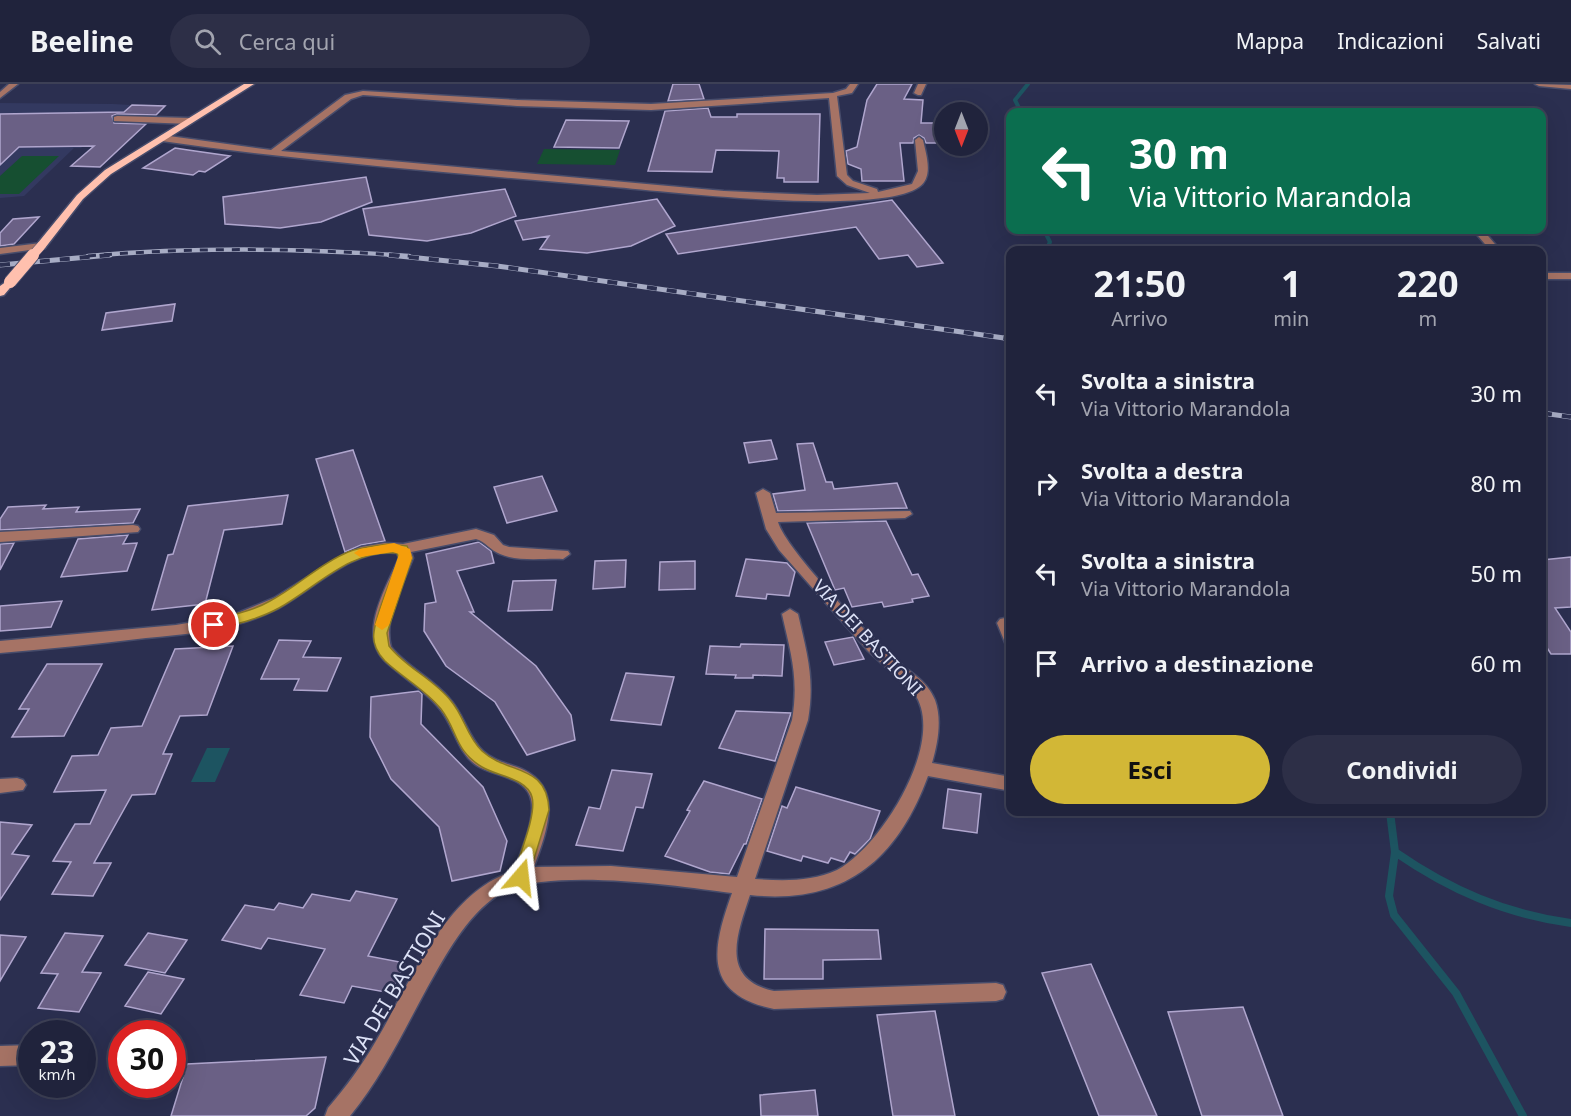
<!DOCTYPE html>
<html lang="it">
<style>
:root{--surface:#20233c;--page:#2d2f47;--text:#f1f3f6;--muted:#a2a4af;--line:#3d4056;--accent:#d2b736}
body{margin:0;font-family:"Noto Sans",sans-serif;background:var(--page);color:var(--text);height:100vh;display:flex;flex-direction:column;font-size:22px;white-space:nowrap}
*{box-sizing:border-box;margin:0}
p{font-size:20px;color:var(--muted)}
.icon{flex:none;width:33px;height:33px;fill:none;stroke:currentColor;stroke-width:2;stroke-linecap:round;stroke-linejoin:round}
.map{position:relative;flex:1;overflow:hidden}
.sheet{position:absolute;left:1006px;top:162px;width:540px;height:570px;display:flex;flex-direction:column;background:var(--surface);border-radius:12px;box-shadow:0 6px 24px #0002,0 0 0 2px var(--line)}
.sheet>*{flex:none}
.banner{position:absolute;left:1006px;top:24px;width:540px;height:126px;border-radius:12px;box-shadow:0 6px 24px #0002,0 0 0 2px var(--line);background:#0b6e4f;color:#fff;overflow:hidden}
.needle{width:39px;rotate:180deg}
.fabs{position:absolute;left:934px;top:18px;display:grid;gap:12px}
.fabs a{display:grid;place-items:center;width:54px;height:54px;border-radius:50%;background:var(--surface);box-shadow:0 6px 24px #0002,0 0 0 2px var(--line);font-size:30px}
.speed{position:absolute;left:18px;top:936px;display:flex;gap:12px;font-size:30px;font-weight:700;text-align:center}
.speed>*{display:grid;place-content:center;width:78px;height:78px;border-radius:50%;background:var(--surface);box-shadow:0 6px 24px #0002,0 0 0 2px var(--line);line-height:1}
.speed small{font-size:15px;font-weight:400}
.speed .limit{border:9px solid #d22;background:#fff;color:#111}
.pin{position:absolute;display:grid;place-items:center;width:51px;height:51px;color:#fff;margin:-26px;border:3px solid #fff;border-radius:50%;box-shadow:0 2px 6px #0007}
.me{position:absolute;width:66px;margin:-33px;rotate:17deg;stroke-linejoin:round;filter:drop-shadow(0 0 4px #0008)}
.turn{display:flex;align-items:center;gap:21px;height:126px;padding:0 24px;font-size:27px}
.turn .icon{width:78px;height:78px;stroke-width:2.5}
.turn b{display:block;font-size:42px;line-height:51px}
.eta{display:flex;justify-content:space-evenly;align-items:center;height:102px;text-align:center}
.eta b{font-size:36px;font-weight:700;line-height:42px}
.button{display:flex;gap:12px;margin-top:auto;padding:12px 24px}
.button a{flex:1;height:69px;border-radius:36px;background:var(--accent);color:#111;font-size:24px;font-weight:700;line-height:69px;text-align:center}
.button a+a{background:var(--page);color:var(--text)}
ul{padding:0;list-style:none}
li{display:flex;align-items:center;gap:18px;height:90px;padding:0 24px}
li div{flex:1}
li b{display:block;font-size:22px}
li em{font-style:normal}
header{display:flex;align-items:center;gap:36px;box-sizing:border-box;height:84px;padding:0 30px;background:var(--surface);border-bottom:2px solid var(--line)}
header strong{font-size:28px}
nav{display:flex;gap:33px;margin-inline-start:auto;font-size:21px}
.search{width:420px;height:54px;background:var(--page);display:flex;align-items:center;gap:15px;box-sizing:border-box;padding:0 21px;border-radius:33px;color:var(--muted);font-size:22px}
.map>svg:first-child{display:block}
.built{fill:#333960}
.green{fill:#164f31}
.water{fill:#1d5461}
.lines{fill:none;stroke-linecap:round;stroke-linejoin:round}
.stream-far1{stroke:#1d5461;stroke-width:4}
.stream{stroke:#1d5461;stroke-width:8}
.building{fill:#6a6085;stroke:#b0a6ce;stroke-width:1.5}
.minor-casing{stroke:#474c6b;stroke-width:3}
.major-casing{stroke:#474c6b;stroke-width:3}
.minor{fill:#a67365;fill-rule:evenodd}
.major{fill:#ffc0ae;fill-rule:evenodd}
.rail-far1-casing{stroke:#a7acc4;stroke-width:4.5}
.rail-casing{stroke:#a7acc4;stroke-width:5}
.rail-far1{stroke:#2b2f50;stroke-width:3;stroke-dasharray:8;stroke-linecap:butt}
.rail{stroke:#2b2f50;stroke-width:4;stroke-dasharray:10;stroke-linecap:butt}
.major-bridge-far1-casing{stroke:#474c6b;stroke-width:10;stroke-linecap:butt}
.major-bridge-casing{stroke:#474c6b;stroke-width:14;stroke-linecap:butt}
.major-bridge-far1{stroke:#ffc0ae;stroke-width:9}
.major-bridge{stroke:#ffc0ae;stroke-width:12}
.route{fill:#d2b736;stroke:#887723;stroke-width:1.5}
.slow{fill:#f59e0b}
.labels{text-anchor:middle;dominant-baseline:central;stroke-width:5;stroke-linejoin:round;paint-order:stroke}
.street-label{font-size:18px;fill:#dde2f7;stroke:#2b2f50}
.near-street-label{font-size:21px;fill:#dde2f7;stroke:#2b2f50}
</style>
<header>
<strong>Beeline</strong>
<div class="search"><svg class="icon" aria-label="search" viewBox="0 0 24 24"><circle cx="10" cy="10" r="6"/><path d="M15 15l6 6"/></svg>Cerca qui</div>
<nav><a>Mappa</a><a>Indicazioni</a><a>Salvati</a></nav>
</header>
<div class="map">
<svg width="1571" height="1032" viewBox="0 0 1571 1032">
<rect width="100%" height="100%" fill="#2b2f50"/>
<path class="built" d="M0,19L113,20L131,21L81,64H74L24,112L0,114Z"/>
<path class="green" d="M544,65L620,66L615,81L537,80Z
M22,72H59L19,110H0V92Z"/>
<path class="water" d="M207,664H230L215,698H191Z"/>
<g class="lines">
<path class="stream-far1" d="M1021,28L1015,16L1028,0
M1011,99L1007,107L1011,116
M1044,146L1050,158L1046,166"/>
<path class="stream" d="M1390,728L1395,768L1389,812L1394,831L1456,909L1523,1032
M1395,768C1450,806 1505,830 1571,839"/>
</g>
<path class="building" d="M673,0H699L704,15L668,17Z
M877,0H912L904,15L923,16L921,39H945V59H926L924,54L919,51L914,54L913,59H900L904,97H862L861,85L848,80L846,67L857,63L867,16Z
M132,21L165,22L156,31L117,30L112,32L114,39L146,40L100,83L71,82L94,62L19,63L0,81V30L124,28Z
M708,24L711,33H737V30H820L818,98H784V94H777L779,67L716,66L712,88L648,87L665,27Z
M566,36L629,37L619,64L554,63Z
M175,64L188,66L230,72L205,88L199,87L193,91L143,84Z
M366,93L372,118L321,138L280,144L225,140L223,113Z
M505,105L516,132L471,149L427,157L369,151L363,125Z
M657,115L675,142L631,162L587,169L540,165L549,152L523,156L515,137Z
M892,116L943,179L917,183L908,171L879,175L856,143L678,170L666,150Z
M39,133L14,160L0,162V149L13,135Z
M175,220L172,237L102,246L106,229Z
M771,356L777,375L749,379L744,359Z
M813,359L826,398H832L834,405L897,399L907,424L778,427L773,410L805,406L797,360Z
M353,366L385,457L361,461L345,468L316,375Z
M542,392L557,427L507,439L494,403Z
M288,411L282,440L224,446L205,520L152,526L168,471L173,470L188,422Z
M46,421L43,425L79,423L76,428L140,425L133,439L0,446V435L8,423Z
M886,437L912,491L918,490L929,512L912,515L913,518L884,523L882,518L852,523L844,504L835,506L807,439Z
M128,451L123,460L137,459L127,487L61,493L78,455Z
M479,458L491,467L494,479L457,487L474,528H470L536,582L571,631L575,656L527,671L495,618L446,582L424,547L425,520L436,518L426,470Z
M14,459L0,486V460Z
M1571,473V523L1555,524L1571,548V570H1551L1542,556V476Z
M746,475L787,479L795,488L789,512L767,510L766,515L736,512Z
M626,476L625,503L593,505L595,477Z
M695,477V505L659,506L660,478Z
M556,496L552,526L508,527L513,497Z
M62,517L51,543L0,547V522Z
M853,553L864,575L834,581L825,558Z
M279,556L311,557L303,573L341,574L327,607L294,606L299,595H261Z
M741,560L784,561L782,592L753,591V594H735L736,591L706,590L710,562L740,563Z
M233,562L207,631L180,632L163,670H172L155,710L132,711L94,779H111L93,812L52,810L71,778L53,777L75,740H90L106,706L54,708L72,672L98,671L111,644L142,642L175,565Z
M47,580H102L64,652L12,653L29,625H19Z
M626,589L674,593L661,641L611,636Z
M419,607L422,610L421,640L483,703L507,757L500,787L452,797L439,743L391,695L370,653L371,613Z
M736,627L791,629L775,677L719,664Z
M612,686L652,690L643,724L636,723L623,767L576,761L589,723L600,725Z
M704,697L762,715L746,760H744L729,790L710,788L665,772L690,727L687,726Z
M796,703L880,727L870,755L855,770L850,768L844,778L831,774L828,779L803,772L801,777L767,767L782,722L787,724Z
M948,705L981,710L977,749L943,744Z
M0,738L32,741L12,770L29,772L0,816Z
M356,807L397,815L368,872L405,879L391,909L352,902L344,919L300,911L325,865L268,854L261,865L222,856L245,821L274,826L279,819L303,824L312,810L350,817Z
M765,845L878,846L881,875L823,876V895H764Z
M65,849L103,852L82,888L101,889L79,928L38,924L58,890L41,889Z
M148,849L187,856L165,889L125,881Z
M0,851L26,853L0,897Z
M1091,880L1157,1032H1099L1042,889Z
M148,888L184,895L161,930L125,922Z
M1243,923L1283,1032H1202L1168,928Z
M935,927L955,1032H893L877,931Z
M326,973L315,1024L306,1032H171L187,980Z
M815,1006L818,1032H761L760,1011Z"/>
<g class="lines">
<g class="minor-casing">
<path id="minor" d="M9,0H18L0,14V8Z
M850,0H858L852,9L837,12L847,91L853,97L877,105L878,108L912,100L918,87L915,56L919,53L923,56C926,70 934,93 919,103C876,133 664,107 604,102C456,89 309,78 162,57L158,54L162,51L271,66L345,11L363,7L517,16L651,20L833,9L846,5ZM363,11L517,22L651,26L829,14L837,92L847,101L870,109L817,111L724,107L281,67L351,15Z
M918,0H926L921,11H918L914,9Z
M1535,0L1571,1V5L1539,2Z
M117,32L190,34L194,37L190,40L114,37V33Z
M1473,146H1483L1500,166H1490Z
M41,159L45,160V164L0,170V164Z
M1542,189H1571V195H1542Z
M763,405L770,409L776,429L910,427L912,430L905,434L778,438C786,466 869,551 893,574C908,587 927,596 935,616C942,635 938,659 932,679L1011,693V707L928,692C897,777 843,821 750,811C737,850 719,895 774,907L996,899L1003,901L1006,908L1003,915L996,917L774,925C702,910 712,865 732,809C679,802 542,782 498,811C467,831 445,872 427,904C403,948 382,993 350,1032H325L328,1024C346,1003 362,981 376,957C410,900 445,808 514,787C520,769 538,732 530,712C523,692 492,692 476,681C457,668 454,641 439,624C424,606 405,595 387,579C356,552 386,504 399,474L397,469C350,464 314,506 275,526C235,546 190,550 146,554C97,560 49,565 0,569V557L176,541L233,531L274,514L343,471L361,463L385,459L403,460L476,445L494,451L503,461L509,463L568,467L570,470L563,475C544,474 518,478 500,470C490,466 486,458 476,455L411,468L413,474C403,501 383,534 391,563C407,583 432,594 449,614C464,630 468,653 483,667C495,678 511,680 524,686C565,706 545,751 534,783L611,782L737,793L792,636C799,595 791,570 782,530L790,525L798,530C807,570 815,595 808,636L755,795C782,797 811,798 837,786C881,763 948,656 914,609L868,567L779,466L766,445L756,409Z
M133,441L138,442L140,445L138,448L0,458V448Z
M1005,534L1011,536V562L1006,561L997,539L1000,535Z
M17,694L23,696L26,701L23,706L0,709V695Z
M32,961V981L0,982V962Z"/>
</g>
<g class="major-casing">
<path id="major" d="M244,0H254L111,90L83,115L45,164H37V160L77,111L105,86Z
M10,195L15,198L4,211L0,212V202Z"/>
</g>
<use href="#minor" class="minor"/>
<use href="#major" class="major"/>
<g class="rail-far1-casing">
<path id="rail-far1" d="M88,172C195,163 303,164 409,172"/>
</g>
<g class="rail-casing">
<path id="rail" d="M389,171L497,182L1011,255
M0,181L110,171
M1542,329L1571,333"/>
</g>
<use href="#rail-far1" class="rail-far1"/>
<use href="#rail" class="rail"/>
<g class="major-bridge-far1-casing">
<path id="major-bridge-far1" d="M32,172L41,162"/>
</g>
<g class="major-bridge-casing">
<path id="major-bridge" d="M10,198L33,171"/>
</g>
<use href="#major-bridge-far1" class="major-bridge-far1"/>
<use href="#major-bridge" class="major-bridge"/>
</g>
<path class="route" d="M388,460L407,462L412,474L387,549L389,562C406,584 434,595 451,617C464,632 467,653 482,667C508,691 547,679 549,726L527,798L521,800L515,798L513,793C518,774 537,731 532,713C527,694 496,692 482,683C454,666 458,647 441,625C425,605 403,594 385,577C378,570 372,559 374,548C376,529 392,494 399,474L397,469C350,465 317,503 279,524C259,535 236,540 214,546L207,541L209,537C229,531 251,528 270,517C297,503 319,480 348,468C360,463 375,462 388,460Z"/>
<path class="slow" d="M394,459L410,465L412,474L389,541L382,546L375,541L399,470L393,468L360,473L354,469L360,465Z"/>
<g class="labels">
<g class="street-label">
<text transform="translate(868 553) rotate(47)">VIA DEI BASTIONI</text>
</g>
<g class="near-street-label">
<text transform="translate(394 904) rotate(-59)">VIA DEI BASTIONI</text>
</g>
</g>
</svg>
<div class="fabs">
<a><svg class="needle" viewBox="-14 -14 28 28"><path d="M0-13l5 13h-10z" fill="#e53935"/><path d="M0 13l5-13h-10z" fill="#a2a4af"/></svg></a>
</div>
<div class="speed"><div>23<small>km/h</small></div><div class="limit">30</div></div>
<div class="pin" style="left:214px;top:541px;background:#d93025"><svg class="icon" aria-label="arrive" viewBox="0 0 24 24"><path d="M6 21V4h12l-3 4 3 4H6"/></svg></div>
<svg class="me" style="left:521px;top:793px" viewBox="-20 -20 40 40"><path d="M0-17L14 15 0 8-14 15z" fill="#d2b736" stroke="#fff" stroke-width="4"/></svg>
<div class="banner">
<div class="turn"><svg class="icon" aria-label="left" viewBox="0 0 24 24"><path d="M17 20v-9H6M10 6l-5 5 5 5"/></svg><div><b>30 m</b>Via Vittorio Marandola</div></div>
</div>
<section class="sheet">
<div class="eta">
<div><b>21:50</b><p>Arrivo</p></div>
<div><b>1</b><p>min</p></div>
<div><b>220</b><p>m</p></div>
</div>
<ul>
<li><svg class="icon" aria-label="left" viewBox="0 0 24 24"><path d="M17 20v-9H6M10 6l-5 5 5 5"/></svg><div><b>Svolta a sinistra</b><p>Via Vittorio Marandola</p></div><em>30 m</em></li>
<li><svg class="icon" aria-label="right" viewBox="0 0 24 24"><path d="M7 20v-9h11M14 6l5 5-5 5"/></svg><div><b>Svolta a destra</b><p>Via Vittorio Marandola</p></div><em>80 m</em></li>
<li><svg class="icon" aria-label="left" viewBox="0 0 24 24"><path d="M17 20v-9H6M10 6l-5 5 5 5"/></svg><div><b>Svolta a sinistra</b><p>Via Vittorio Marandola</p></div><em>50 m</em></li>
<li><svg class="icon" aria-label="arrive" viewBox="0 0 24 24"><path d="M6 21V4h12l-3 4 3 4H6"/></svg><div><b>Arrivo a destinazione</b></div><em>60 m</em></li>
</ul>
<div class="button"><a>Esci</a><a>Condividi</a></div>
</section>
</div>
